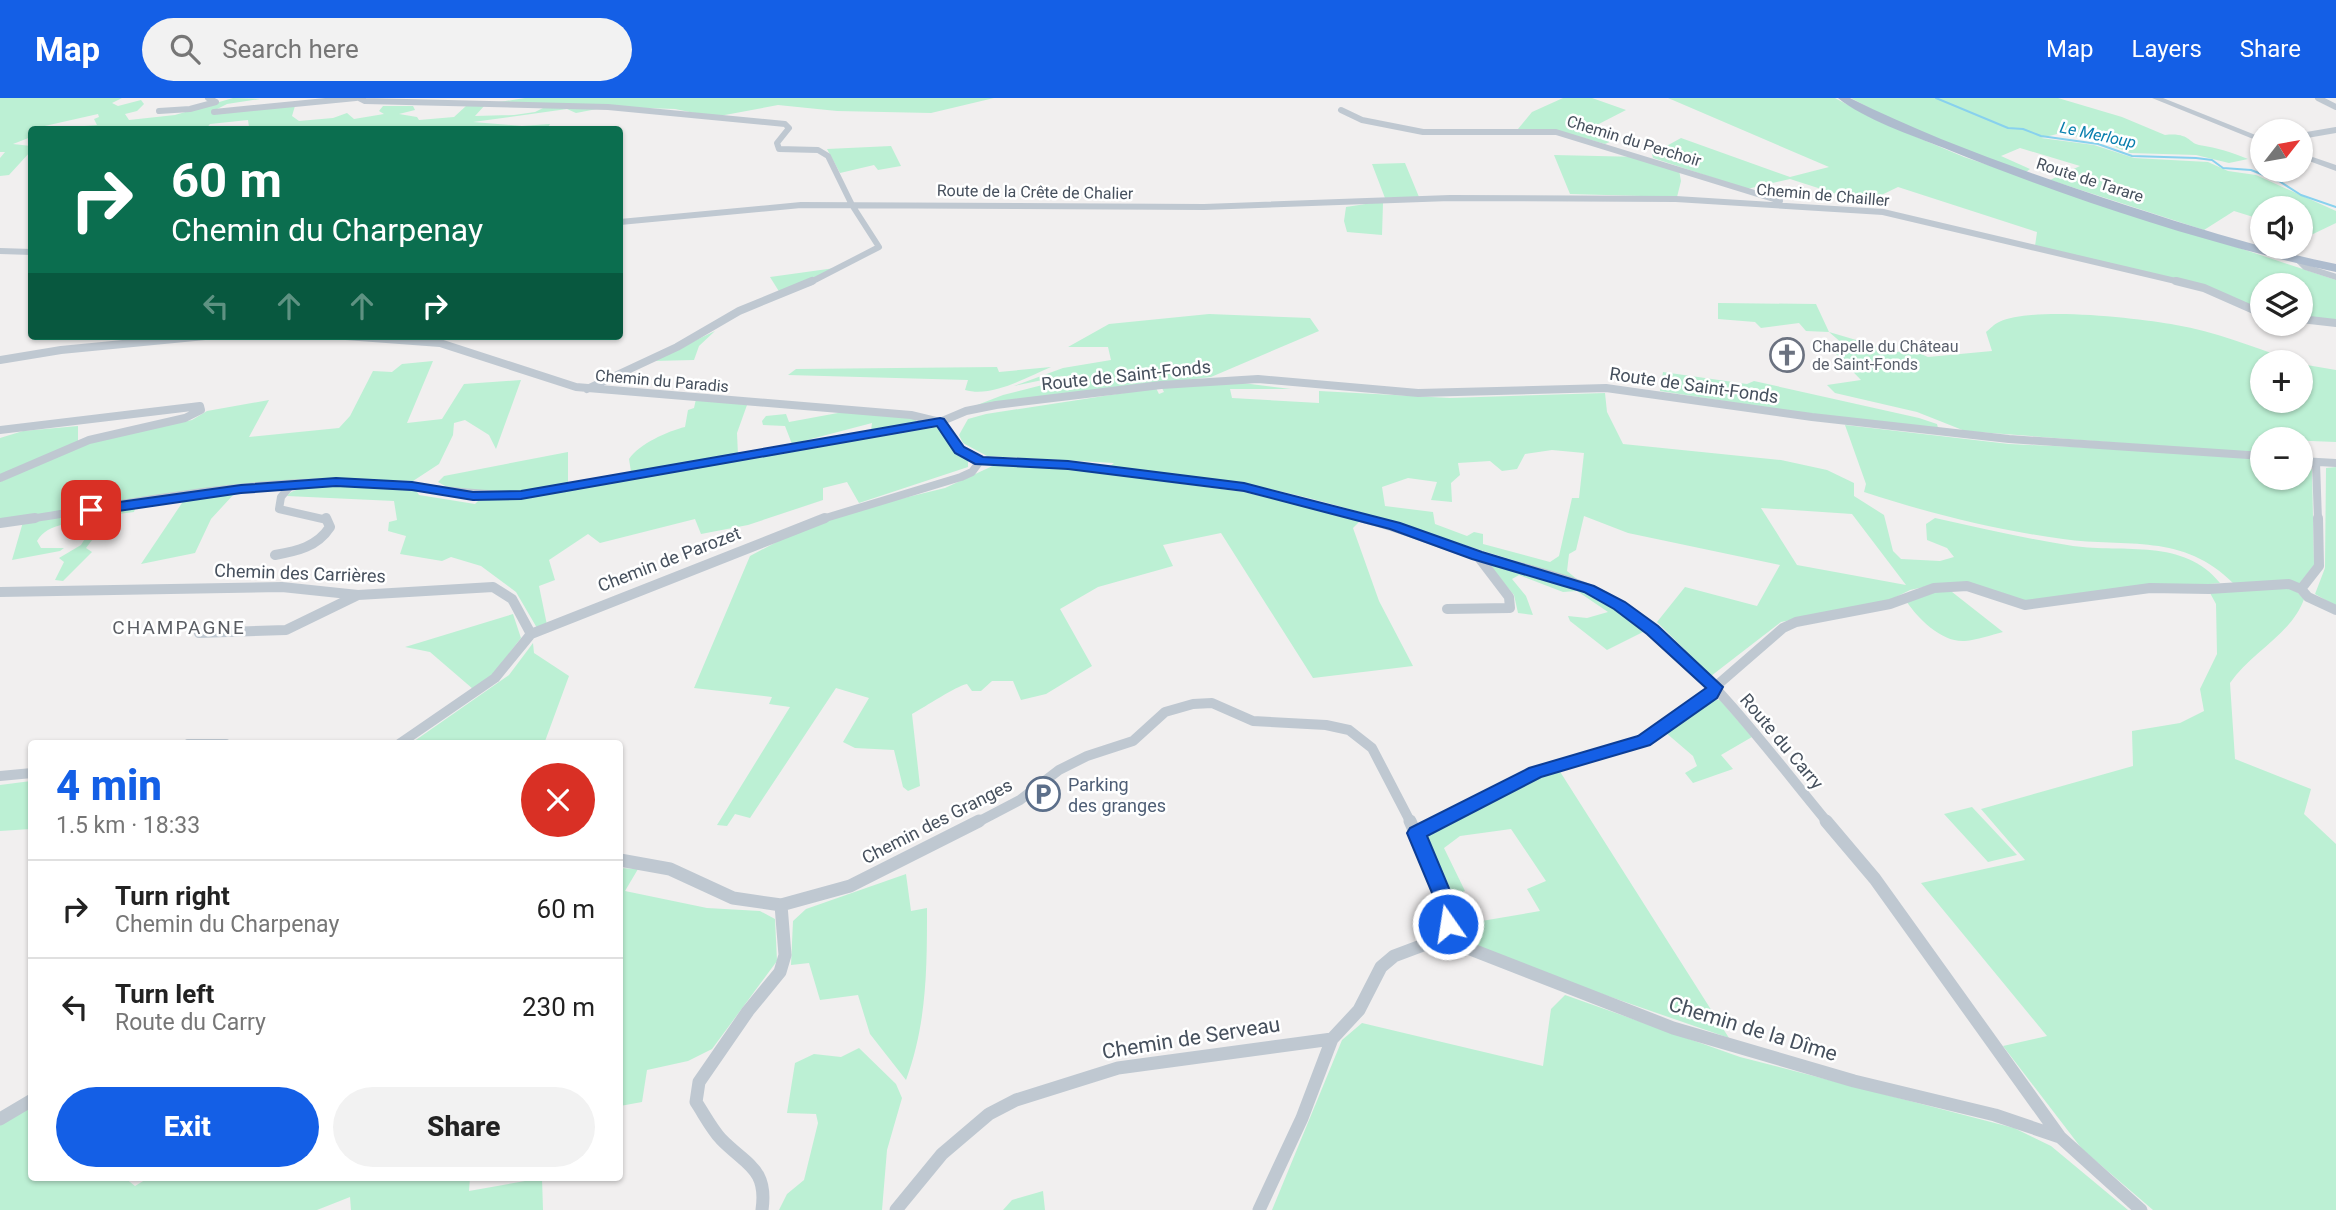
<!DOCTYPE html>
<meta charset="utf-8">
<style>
:root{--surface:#fff;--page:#f2f2f2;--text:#222;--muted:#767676;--line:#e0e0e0;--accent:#145fe6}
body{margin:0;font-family:Roboto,sans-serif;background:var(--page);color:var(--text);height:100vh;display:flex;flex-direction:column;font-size:26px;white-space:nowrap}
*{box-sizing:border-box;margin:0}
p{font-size:23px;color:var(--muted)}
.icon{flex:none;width:38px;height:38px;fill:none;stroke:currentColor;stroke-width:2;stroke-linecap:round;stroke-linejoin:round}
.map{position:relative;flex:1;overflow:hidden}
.sheet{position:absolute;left:28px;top:642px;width:595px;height:441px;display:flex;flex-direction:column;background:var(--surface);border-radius:7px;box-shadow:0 2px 5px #0004}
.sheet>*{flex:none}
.top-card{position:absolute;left:28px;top:28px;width:595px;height:214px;border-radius:7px;box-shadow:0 2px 5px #0004;background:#0b6e4f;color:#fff;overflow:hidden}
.needle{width:46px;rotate:59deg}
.controls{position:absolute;left:2250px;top:21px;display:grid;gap:14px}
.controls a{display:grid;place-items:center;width:63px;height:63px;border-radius:50%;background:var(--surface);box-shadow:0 2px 5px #0004;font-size:35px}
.pin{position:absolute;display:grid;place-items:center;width:60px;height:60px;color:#fff;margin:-30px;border-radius:14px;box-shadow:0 4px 10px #0006}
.me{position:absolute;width:77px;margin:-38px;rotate:347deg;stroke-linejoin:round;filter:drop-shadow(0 0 5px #0008)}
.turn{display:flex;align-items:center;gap:24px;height:147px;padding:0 28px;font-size:32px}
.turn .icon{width:91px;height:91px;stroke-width:2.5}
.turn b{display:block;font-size:49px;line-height:60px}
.lanes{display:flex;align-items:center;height:66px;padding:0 28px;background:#0003;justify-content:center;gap:35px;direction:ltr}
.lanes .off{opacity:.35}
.round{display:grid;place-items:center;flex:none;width:74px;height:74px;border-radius:37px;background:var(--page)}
.head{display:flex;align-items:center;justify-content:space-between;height:119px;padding:0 28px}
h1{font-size:42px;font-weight:800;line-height:52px;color:var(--accent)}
.action{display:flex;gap:14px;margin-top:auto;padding:14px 28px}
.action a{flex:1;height:80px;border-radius:42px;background:var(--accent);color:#fff;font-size:28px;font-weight:800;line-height:80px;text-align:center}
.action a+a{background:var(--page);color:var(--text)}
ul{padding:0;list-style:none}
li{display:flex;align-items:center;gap:21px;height:98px;padding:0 28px;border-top:2px solid var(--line)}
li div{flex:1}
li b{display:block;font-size:26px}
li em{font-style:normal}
header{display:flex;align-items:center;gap:42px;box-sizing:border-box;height:98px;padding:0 35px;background:var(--accent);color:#fff}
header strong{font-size:33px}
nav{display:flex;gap:38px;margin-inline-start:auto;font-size:24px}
.search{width:490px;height:63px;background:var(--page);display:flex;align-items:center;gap:18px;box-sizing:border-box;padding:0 24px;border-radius:38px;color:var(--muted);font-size:26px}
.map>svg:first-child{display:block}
.green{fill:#bcf0d4;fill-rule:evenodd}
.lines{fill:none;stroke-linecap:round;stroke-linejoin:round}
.stream{stroke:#88d1ee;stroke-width:2}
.minor-far3{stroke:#bfc8d1;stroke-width:6}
.minor-far2{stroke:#bfc8d1;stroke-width:8}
.minor-far1{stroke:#bfc8d1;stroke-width:10}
.minor{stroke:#bfc8d1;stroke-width:13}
.tertiary{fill:#bfc8d1;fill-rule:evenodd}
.primary{fill:#aebcce;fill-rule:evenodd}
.route{fill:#145fe6;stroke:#0d3e96;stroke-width:2}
.labels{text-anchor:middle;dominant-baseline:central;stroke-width:5;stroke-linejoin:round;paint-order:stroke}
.far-water-label{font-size:16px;font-style:italic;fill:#087eae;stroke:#fff}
.far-street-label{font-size:16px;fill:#46505d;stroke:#fff}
.far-worship-label{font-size:16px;fill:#5b616d;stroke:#fff;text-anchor:start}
.street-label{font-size:18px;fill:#46505d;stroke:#fff}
.service-label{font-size:18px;fill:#4e5e75;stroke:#fff;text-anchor:start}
.neighbourhood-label{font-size:19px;letter-spacing:2px;fill:#5b5e64;stroke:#fff}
.near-street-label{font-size:21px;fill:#46505d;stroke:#fff}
</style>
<header>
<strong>Map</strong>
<div class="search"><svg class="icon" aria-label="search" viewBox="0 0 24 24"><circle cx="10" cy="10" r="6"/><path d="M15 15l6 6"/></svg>Search here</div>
<nav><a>Map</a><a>Layers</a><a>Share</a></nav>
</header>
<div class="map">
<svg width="2336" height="1112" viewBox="0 0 2336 1112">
<rect width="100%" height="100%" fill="#f1efef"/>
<path class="green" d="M0,0H122L112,5L118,8L141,2L144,6L137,13L125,16L129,22L175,17L233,0L260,1L227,6L213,13L295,8L292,18L299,23L333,20L347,15L354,21L384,16L379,13L383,8H413L415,12L399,16L417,19L419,22L454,19L466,8L485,7L475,18L514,17L535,14L547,8L602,10L576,15L567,11L473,24L522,28L550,26L547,31L563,32L349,31L350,29L255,32L256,28L249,29L248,22L210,26L205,32H114V28L104,32L48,31L97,27L94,21L99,19L98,16L27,32L31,33V39L13,46L31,48V53L9,77L0,78V60L5,54H0Z
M525,0H994L931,15L837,13L778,7L714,19L675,11L493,5Z
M1563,0H1592L1626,12L1591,30L1621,39L1605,46L1563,34L1518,31L1532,14Z
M1668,0H1835L1876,22L1964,59L2336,182V223L2301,218V187H2263V213L2208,189L2035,148L2037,134L1898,89L1865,105L1790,81L1747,91L1653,60L1652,56L1681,40L1790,79L1829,69Z
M1851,0H2058L2122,19L2165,37C2189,34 2189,45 2199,47C2219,50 2230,54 2248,61L2229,65L2196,57L2130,55L2106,45L2061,35L2041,40L2094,47L2134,60L2208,64L2228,73L2256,77L2336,113V125L2311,137L2301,133V110H2263V122L2234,113L2204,132L2050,82L2080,68L2020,50L2001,58L2030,71L2026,74L1910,32Z
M891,48L901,68L878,72L874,67L840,75L827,51Z
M1554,57L1641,59L1679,72L1681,83L1677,99L1570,96Z
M1405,65L1419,99L1385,100L1372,66Z
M1372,105H1383L1382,137L1347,134L1344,123L1346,109Z
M835,170L780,195L770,179Z
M1718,205L1816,206L1829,234L1897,254L1912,252L1928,259L1992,253L1986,234C1990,231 1994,226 1999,224C2034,208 2137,220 2176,227C2217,234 2257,250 2295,264H2263V303H2301V266L2336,272V344L2263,341V356L1965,333L1917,314L1835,295L1827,287L1861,282L1830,250L1843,246L1829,234L1806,233L1799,225L1761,230L1755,224L1718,221Z
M1209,216L1310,220L1319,233L1211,279L972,309L1003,297L1062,282V278L1014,288L1063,270L1111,262L1108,249H1068L1109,226Z
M715,233L699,248L694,262L652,263Z
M433,263L407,325L442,321L464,286L521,282L496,351L489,337L465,322L454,325L453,337L439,366L413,383L348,381L0,422V384L93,342L192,322L207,313L269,302L249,339L339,330L350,318L373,273L392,274L402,266Z
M997,269L999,274L1051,269C1027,279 992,300 965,292L968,282L788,277L796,271Z
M1663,274L1747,286L1754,283L1919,320L1937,326L1938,330L1833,320L1660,293Z
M1235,284L1291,291H1230L1232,300L1319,305V293L1450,300L1605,295L1607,314L1623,346L1781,362L1827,372L1854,385V398L1884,417L1893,453L1901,461L1940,463L1954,459L1947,450L1927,442L1926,426L1935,420C1981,430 2027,441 2073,448C2124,455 2184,440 2220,485L2028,504L1942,485L1910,492L1890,502L1781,524L1711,578L1657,524L1685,489L1757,508L1780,467L1628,435L1584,418L1576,452L1569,456L1567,473L1578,482C1469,451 1363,409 1251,387C1205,378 1156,375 1109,369L1114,365L987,358L963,345L959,337L968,321L986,316L1156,290L1159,296L1164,294L1162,290ZM1552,352L1584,355L1579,400H1572L1559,458L1550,464L1483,446V436L1474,434L1467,438L1435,426L1433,414L1385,408L1382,389L1408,380L1437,384L1431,402L1452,404L1451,385L1460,377L1458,365L1490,363L1502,373L1517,371L1525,356ZM1761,410L1852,416L1906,487L1797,467Z
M696,301L747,307L737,335L738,357L631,374L629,361C639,346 668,333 685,329L688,312L694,310Z
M854,312L917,321L915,325L871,332L872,325L792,346L785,328L763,327L762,323L766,318L786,316L789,324Z
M1845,327L2009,346L2245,357L2263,360V380H2301V366L2308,367L2312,372L2314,467L2299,486H2234C2183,434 2127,450 2063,441C1995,432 1928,415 1864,394L1866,386Z
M78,328V345L0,379V340L23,333Z
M936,329L941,331L950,348L968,361V369L859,405L847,384L823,390V402L748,427L701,436L695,421L600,445L588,436L549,462L555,482L539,488L547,527L537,530L516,494L481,468L451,459L442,463L400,456L406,438L388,433L389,424L397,422L394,403L287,398C302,379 390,391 416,392L419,397L475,406L478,403L559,394Z
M568,354V386C528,392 475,407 438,384L444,378Z
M999,365L1033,366L1244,394L1361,422L1353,430L1379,503L1413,568L1313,580L1221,435L1163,447L1173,468L1098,489L1060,511L1092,568L1046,596L1021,602L1013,583H992L981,593H972L967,586C956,588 925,609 912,616L920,688L908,693L903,689L894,652L855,650L843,644L869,600L836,590L750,720L735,716L727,728L717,727L790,609L769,606L772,599L694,590L750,458L803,430L867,409L945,390Z
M2336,369V508L2315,496L2325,470L2326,370Z
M234,396L211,421L195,455L141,466L184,402Z
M136,408L134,414L111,417L86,450L92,454L63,483L55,482L64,464L59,460L81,447L97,421C76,425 48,424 37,443L41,450H64L60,453L12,462L23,424Z
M1491,463L1593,495L1647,532L1607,552L1570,523L1568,518L1587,520L1608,514L1577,493L1563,494L1519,477L1512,481L1526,498L1533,517L1518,515L1514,497L1486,464Z
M2289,486L2304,501C2292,536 2251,554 2230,585L2235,661L2311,691L2304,716L2336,746V1112H2153L2082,1051L2003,948L2047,938L1921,785L2025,762L1981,711L2133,668L2132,633L2180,625L2204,613L2200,591L2217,556L2216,506L2210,495Z
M1947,490L2003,534C1991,537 1977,542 1965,543C1943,545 1918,521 1907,504Z
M513,516L521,540L493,576L473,591L430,554L405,549Z
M533,545L534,555L569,578L544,646H410L509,577Z
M1710,601L1720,602L1752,639L1721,657L1733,671L1693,685L1685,675L1697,668L1693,658L1665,634Z
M1559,672L1729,940L1576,887L1470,846L1458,827L1540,813L1527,791L1546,783L1511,731L1460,738L1444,750L1465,793L1453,797L1426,736L1541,677Z
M31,683V731L0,733V687Z
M1972,709L2017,757L1988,764L1944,716Z
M620,770L638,771L625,793L707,810L760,813L775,821L777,863L712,951L688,963L647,972L642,1004L620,1008Z
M906,776L911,813L927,810C927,870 927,925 906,982L870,936L858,897L820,902L809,865L791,867L793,823L806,811Z
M1565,897L1740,959L2014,1030L2051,1048L2128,1112H1272L1342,942L1362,925L1543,968L1551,911Z
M859,950L896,986L902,1000L887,1052L882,1112H779L787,1096L804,1082L818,1025L816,1016L787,1015L795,965L814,956L841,959Z
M31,1007L32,1080H125L135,1088L148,1080H470L469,1093L542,1080L543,1112H351L350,1099L317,1112H0V1026Z
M1043,1093L1045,1112H1003L1012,1102Z"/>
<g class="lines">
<path class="stream" d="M1936,0L2008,30L2023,31L2041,38L2098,46L2132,58L2196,60L2212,62L2223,70L2251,72L2279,83L2301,97L2336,109"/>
<path class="minor-far3" d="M359,0L365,3L608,9L785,26L789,30L777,45L779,51L818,52L828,58L852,107L879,149L809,185
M2318,0L2336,9
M1341,12L1362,22L1423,34H1556L1780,103
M159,13L190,11L216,4L208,0
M214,14L356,0
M2301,38L2336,32
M620,124L801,107L1204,109L1450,100L1676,101L1883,114L2184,185
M0,153L32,154
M2298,162L2305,169L2336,179"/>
<path class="minor-far2" d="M2176,183L2204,190L2263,216
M2301,221L2336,225
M346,238L440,245L576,289L911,317L940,324L960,352L980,363L1068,367L1244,389L1370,422
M0,262L61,252L205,238
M587,291L677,249L739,213L812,183
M0,332L200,308L201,312L185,320L89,342L0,380
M2301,363L2336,365
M2316,365L2318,422
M292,386L281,399L279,411L327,422
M23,422C126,406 230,385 335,384C397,383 459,398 521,397L940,324L966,313L996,307L1161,287L1258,281L1418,295L1606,290L1812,319L2009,341L2263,358
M819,422L961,379L972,374L980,363"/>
<path class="minor-far1" d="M1363,420C1403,430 1440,446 1479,458C1526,472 1578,480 1619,507C1704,562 1764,648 1828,725
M2318,420L2319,468L2301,491L2308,499L2336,512
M0,425L35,420
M275,457C297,453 317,449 330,429L326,420
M0,494L282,489L358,497L493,489L512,501L531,536
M1447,511L1510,510L1509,499L1477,457
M199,535L286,532L358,497
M188,646H226
M399,646L495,580L531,536L825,420
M0,678L32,675
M976,725L1020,702L1059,672L1087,658L1133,643L1165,614L1193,606L1212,605L1253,623L1326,627L1349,632L1372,650L1411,725
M1437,725L1535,675L1644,643L1711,596L1715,589L1783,530L1796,524L1890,506L1934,490L1967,488L2025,507L2150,490L2209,491L2289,486L2301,491"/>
<path class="minor" d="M1410,723L1450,814L1442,840
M1826,723L1875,781L2060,1039L2141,1112
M1416,735L1440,723
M620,762L670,771L733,800L781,807L850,788L979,723
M1442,840L1673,930L1854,983L1995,1017L2060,1039
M0,1021L32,1002
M762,1112C768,1070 746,1067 721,1041C711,1030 704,1016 696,1004L699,984L748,913L780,874L785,857L781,807
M896,1112L942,1056L989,1016L1016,1002L1118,970L1332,941
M1259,1112L1302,1020L1332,941L1359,912L1381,869L1394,858L1442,840"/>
<path class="tertiary" d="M2152,0H2163L2263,40V45Z
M2301,55L2336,67V73L2301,60Z"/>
<path class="primary" d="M1838,0H1850C1932,41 2018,71 2104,100C2181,125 2257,150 2336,166V174C2203,145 2070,101 1944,50C1913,38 1864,21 1838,0Z"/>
</g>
<path class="route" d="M940,320L944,321L964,349L983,359L1068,363L1244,385L1400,425L1482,454L1594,488L1625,504L1658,528L1723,589L1717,600L1650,647L1541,679L1427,738L1459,814L1455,832H1442L1440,814L1407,735L1410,730L1529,670L1638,638L1706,590L1647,536L1614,511L1584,494L1472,461L1390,431L1244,393L1068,371L975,366L955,355L937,328L521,401L473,402L412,392L336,388L241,395L91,417L84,412L91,408L241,387L336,380L412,384L473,394L521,393Z"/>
<defs>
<g id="church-ring" transform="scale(1.75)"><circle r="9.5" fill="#fff" stroke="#6b7280" stroke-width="1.5"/><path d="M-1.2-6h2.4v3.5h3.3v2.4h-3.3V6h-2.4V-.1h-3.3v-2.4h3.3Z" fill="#6b7280"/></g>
<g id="parking-ring" transform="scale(1.75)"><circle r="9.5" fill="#fff" stroke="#5c6f8a" stroke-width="1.5"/><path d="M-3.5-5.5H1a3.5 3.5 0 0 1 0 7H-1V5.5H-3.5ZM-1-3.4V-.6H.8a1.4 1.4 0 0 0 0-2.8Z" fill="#5c6f8a"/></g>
</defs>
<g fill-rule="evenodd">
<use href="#church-ring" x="1787" y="257"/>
<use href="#parking-ring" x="1043" y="696"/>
</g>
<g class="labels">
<g class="far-water-label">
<text transform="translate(2098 37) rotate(12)">Le Merloup</text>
</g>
<g class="far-street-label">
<text transform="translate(1634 43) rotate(17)">Chemin du Perchoir</text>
<text transform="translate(2090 82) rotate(18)">Route de Tarare</text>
<text transform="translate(1035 94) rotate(1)">Route de la Crête de Chalier</text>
<text transform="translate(1823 97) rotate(5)">Chemin de Chailler</text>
<text transform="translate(662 283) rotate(5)">Chemin du Paradis</text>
</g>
<g class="far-worship-label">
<text x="1812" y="248">Chapelle du Château<tspan x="1812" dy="18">de Saint-Fonds</tspan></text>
</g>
<g class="street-label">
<text transform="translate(1126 277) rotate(-6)">Route de Saint-Fonds</text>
<text transform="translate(1694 287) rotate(8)">Route de Saint-Fonds</text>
<text transform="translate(669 461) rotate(-21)">Chemin de Parozet</text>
<text transform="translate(300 475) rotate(2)">Chemin des Carrières</text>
<text transform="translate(1782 643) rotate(50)">Route du Carry</text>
<text transform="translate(937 723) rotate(-27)">Chemin des Granges</text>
</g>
<g class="service-label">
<text x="1068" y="686">Parking<tspan x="1068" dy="21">des granges</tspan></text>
</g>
<g class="neighbourhood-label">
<text x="179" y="529">CHAMPAGNE</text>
</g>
<g class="near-street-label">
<text transform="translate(1753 931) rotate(17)">Chemin de la Dîme</text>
<text transform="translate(1191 940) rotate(-9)">Chemin de Serveau</text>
</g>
</g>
</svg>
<div class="controls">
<a><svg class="needle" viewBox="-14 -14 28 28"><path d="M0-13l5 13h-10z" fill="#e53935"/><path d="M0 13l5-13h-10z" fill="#767676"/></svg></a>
<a><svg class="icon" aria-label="sound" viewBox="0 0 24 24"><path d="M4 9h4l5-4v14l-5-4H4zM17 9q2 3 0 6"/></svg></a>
<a><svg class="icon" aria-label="layers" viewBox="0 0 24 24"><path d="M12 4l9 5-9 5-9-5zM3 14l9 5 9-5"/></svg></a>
<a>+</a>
<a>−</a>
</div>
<div class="pin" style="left:91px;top:412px;background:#d93025"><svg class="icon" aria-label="arrive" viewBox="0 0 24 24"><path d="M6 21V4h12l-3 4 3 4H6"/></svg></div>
<svg class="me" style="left:1448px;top:826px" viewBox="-20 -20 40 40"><circle r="17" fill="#145fe6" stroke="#fff" stroke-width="3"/><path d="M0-11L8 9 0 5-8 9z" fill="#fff"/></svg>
<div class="top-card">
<div class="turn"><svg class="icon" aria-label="right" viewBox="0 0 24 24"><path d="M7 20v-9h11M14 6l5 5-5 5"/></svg><div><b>60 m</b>Chemin du Charpenay</div></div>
<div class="lanes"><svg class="icon off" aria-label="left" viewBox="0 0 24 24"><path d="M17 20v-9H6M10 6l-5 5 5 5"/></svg><svg class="icon off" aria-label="ahead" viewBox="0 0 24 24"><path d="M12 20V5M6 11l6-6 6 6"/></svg><svg class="icon off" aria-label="ahead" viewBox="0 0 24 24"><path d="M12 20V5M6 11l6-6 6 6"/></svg><svg class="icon" aria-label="right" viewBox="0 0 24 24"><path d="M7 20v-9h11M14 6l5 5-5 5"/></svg></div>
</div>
<section class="sheet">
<div class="head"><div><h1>4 min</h1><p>1.5 km · 18:33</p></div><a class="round" style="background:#d93025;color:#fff"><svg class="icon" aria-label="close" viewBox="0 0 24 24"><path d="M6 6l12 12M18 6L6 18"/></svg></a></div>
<ul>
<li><svg class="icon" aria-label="right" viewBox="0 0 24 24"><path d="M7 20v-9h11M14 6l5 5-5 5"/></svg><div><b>Turn right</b><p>Chemin du Charpenay</p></div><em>60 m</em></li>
<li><svg class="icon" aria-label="left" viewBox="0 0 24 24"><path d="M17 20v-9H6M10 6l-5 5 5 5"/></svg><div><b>Turn left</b><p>Route du Carry</p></div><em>230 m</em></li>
</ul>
<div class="action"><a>Exit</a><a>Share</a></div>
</section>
</div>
